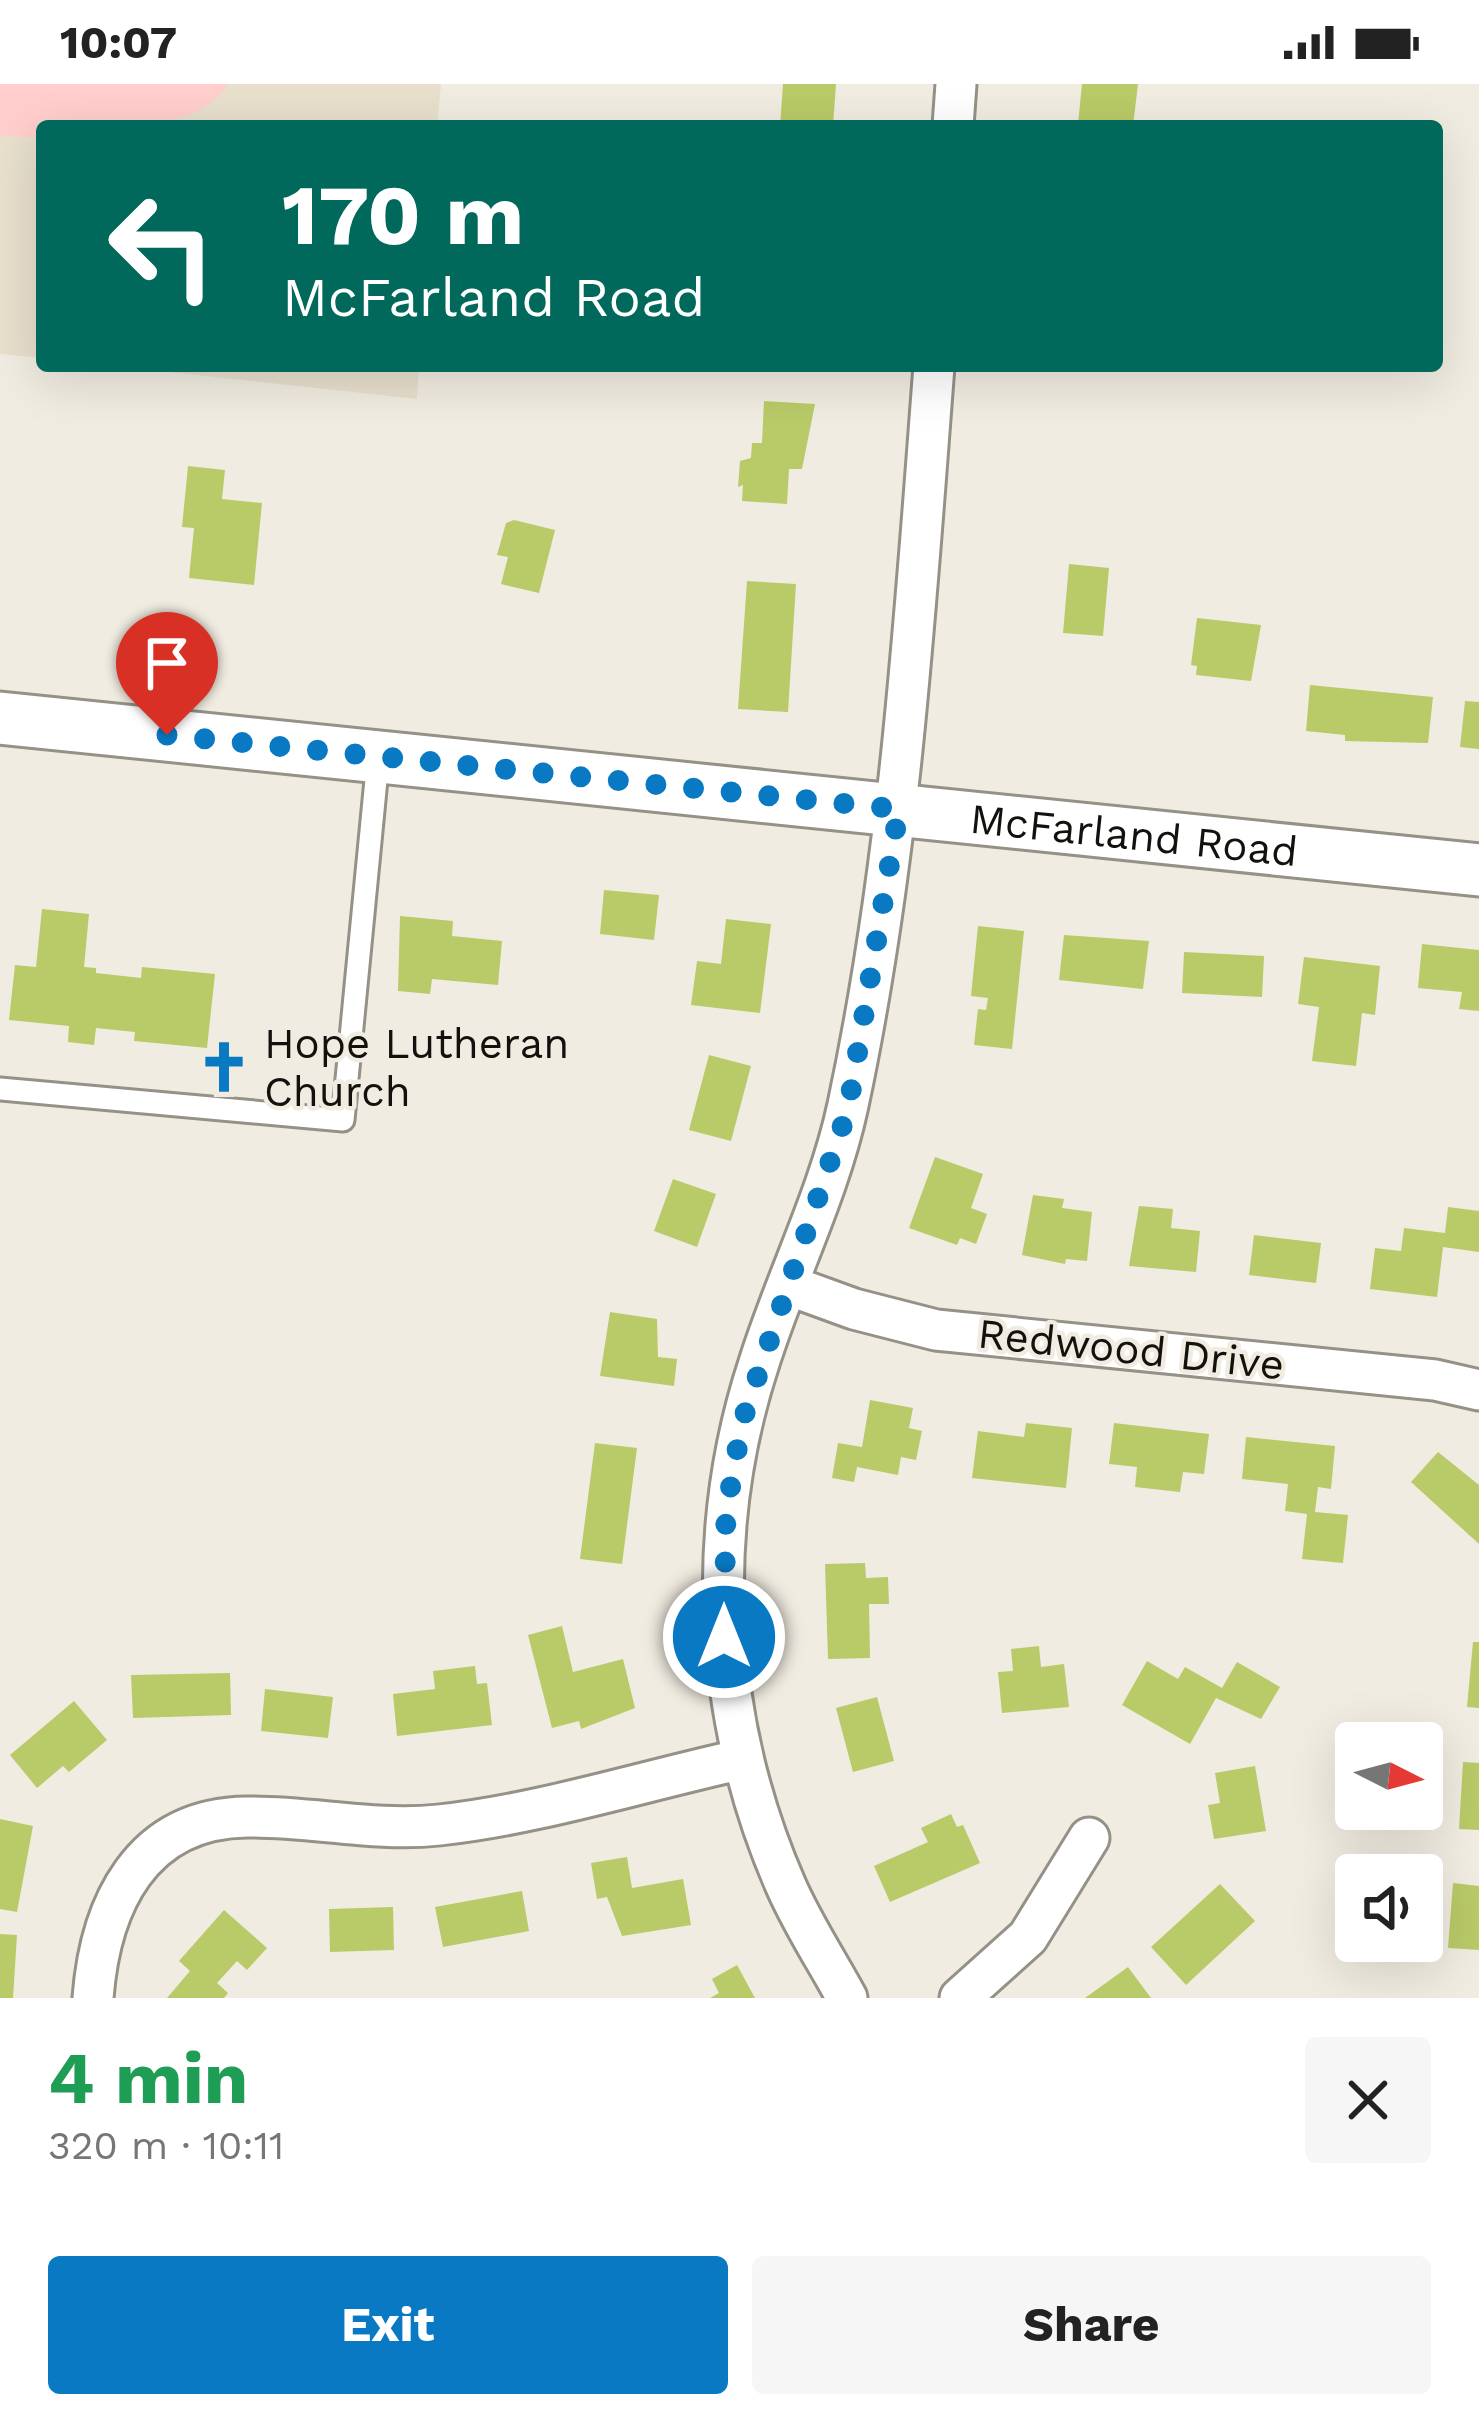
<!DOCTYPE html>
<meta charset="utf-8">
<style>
:root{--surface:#fff;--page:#f6f6f6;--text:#222;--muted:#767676;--accent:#0979c3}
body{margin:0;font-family:"Work Sans",sans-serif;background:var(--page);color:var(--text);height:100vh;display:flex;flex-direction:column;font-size:45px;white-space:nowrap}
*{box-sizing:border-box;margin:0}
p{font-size:39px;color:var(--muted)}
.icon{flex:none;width:66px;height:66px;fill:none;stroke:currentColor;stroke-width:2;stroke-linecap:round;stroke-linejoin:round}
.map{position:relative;height:1914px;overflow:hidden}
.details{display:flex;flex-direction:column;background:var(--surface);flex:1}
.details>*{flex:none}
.banner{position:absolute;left:36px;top:36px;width:1407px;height:252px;border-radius:12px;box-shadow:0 12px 48px #0002;background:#00695c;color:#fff;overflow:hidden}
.needle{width:78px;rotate:96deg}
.controls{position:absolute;left:1335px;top:1638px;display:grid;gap:24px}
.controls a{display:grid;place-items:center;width:108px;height:108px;border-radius:12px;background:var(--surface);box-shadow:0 12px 48px #0002;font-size:60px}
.pin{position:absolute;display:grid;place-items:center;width:102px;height:102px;color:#fff;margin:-123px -51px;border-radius:50% 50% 50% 0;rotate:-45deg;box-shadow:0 0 12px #0007}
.pin .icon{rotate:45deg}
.me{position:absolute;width:132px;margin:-66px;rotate:0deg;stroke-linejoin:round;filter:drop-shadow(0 0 9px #0008)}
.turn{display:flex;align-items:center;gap:42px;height:252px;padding:0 48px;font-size:54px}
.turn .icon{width:156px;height:156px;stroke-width:2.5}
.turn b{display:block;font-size:84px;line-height:102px}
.round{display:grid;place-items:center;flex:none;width:126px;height:126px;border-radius:12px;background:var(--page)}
.headline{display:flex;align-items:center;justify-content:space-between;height:204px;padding:0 48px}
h1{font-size:72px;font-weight:700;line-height:90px;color:#1e9e55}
.cta{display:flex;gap:24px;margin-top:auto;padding:24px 48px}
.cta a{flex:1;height:138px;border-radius:12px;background:var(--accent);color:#fff;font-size:48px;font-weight:700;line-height:138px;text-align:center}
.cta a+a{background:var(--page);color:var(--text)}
.status{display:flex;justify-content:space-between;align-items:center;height:84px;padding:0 60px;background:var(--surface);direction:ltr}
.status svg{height:33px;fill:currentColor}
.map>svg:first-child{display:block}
.built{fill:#e8dfcd}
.green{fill:#ffcecd}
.building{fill:#b9ca68}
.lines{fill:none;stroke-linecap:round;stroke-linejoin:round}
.service-casing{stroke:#969187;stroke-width:27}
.minor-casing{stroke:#969187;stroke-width:45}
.tertiary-casing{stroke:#969187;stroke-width:57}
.service{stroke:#fff;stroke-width:21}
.minor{stroke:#fff;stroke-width:39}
.tertiary{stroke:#fff;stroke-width:51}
.route{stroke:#0979c3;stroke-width:21;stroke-dasharray:0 37.8}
.labels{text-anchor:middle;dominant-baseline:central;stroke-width:9;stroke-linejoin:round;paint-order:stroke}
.street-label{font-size:42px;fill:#13110d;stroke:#f1ece1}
.poi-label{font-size:42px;fill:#13110d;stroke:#f1ece1;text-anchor:start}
</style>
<div class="status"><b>10:07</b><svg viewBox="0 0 49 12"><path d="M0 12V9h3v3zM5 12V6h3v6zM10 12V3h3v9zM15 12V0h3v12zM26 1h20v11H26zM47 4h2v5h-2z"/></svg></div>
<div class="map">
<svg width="1479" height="1914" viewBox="0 0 1479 1914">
<rect width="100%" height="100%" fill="#f1ece1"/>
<path class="built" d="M0,0H441L437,42H42V274L0,270Z
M112,282H419L417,315Z"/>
<path class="green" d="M0,0H228C189,56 103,42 42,42V55L0,51Z"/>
<path class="building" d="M783,0H836L833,42H780Z
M1082,0H1138L1133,42L1078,40Z
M764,317L815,320L802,385H789L787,420L742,417L743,401L738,403L740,377L751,374L752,359H762Z
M188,382L225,386L222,415L262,419L254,501L189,494L194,444L182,443Z
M514,436L555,446L539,509L501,500L508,473L497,471L506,439Z
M1069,480L1109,484L1103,552L1063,549Z
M747,497L796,500L788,628L738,625Z
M1197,534L1261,541L1251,597L1196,591L1197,582L1191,581Z
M1310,601L1433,613L1428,659L1345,657V651L1306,647Z
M1465,617L1479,618V665L1460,663Z
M604,806L659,811L654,856L600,850Z
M42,825L89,830L84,883L96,884V889L141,894L142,883L215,890L207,964L134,957L135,948L96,944L94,961L68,958L69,942L9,936L15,881L36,883Z
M400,832L453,837L452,852L502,857L498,901L432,895L430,910L398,907Z
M726,835L771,840L760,929L691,921L697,877L721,880Z
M978,842L1024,847L1012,965L974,961L978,925L986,926L988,914L971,912Z
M1064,851L1149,857L1143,905L1059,896Z
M1422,860L1479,866V927L1459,925L1462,908L1418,904Z
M1184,868L1264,872L1262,913L1182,909Z
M1304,873L1380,882L1375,931L1362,929L1356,982L1312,977L1319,923L1298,920Z
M709,971L751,982L731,1057L689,1046Z
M935,1073L983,1090L971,1124L987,1130L976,1160L960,1154L957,1161L909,1144Z
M673,1095L716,1110L697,1163L654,1147Z
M1033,1111L1064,1115L1062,1124L1092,1128L1087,1177L1066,1175L1065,1180L1022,1171Z
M1139,1122L1173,1125L1171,1144L1200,1147L1196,1188L1129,1182Z
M1448,1123L1479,1127V1168L1443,1163L1437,1213L1370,1205L1375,1164L1401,1167L1404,1144L1445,1149Z
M1254,1151L1321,1159L1316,1199L1249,1191Z
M610,1228L657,1235L658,1273L677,1275L674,1302L600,1292Z
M870,1316L913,1324L909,1344L922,1347L916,1376L901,1373L898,1391L857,1383L854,1398L832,1394L838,1359L862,1363Z
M1026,1339L1072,1344L1066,1404L972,1394L978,1347L1024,1353Z
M1114,1339L1209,1350L1204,1390L1183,1388L1180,1408L1135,1403L1137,1383L1109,1380Z
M1246,1353L1335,1362L1331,1405L1318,1403L1315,1428L1348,1431L1343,1479L1302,1475L1307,1430L1285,1427L1288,1400L1242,1395Z
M595,1359L637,1364L622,1480L580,1475Z
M1438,1368L1479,1401V1460L1411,1398Z
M865,1479L866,1494L888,1493L889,1520H869L870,1574L828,1575L825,1480Z
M562,1542L573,1588L623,1575L635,1624L581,1645L579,1637L552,1644L528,1551Z
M1473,1558H1479V1624L1467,1623Z
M1039,1562L1041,1583L1064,1580L1069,1623L1002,1629L998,1588L1013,1587L1011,1565Z
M1147,1577L1178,1595L1185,1583L1222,1604L1237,1578L1280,1603L1261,1635L1216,1614L1190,1660L1122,1621Z
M475,1582L477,1600L487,1599L492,1641L397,1652L393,1610L435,1605L433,1587Z
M230,1589L231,1631L133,1634L131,1591Z
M265,1605L333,1613L328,1654L261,1647Z
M877,1613L894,1677L853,1688L836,1624Z
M74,1617L107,1656L69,1688L63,1682L37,1704L10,1671Z
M1463,1678L1479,1679V1746L1459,1745Z
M1255,1682L1266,1747L1214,1755L1208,1721L1220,1719L1215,1689Z
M951,1730L957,1743L963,1741L980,1779L890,1818L874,1782L928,1758L921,1744Z
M0,1735L33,1742L17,1828L0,1825Z
M627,1773L632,1804L683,1795L691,1841L622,1852L607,1813L597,1815L591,1779Z
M1453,1799L1479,1802V1866L1448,1864Z
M1220,1800L1255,1837L1186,1901L1151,1863Z
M522,1807L529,1847L443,1863L435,1823Z
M393,1823L394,1866L330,1868L329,1825Z
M224,1826L267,1864L247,1886L237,1877L217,1899L228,1909L224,1914H167L190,1887L179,1877Z
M0,1850L17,1851L13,1914H0Z
M737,1881L755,1914H710L719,1909L712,1895Z
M1128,1883L1151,1914H1085Z"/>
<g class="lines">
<g class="service-casing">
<path id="service" d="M0,1005L343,1036L378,675"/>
</g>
<g class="minor-casing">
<path id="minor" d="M953,42L956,0
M788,1201L854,1225L936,1246L1435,1296L1479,1306
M93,1914C100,1822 140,1734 247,1733C311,1732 374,1748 439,1741C540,1730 643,1697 743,1675
M847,1914C827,1877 803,1841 786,1802C714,1638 703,1449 759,1279C786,1193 829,1110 848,1021C900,777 915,530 934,282
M960,1914L1028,1853L1089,1754"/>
</g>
<g class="tertiary-casing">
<g id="tertiary">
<path id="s1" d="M0,634L1479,786"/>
</g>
</g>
<use href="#service" class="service"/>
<use href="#minor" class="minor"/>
<use href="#tertiary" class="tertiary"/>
</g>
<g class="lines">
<path class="route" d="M167,651L899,725L848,1025L742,1338L726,1429L724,1553"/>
</g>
<defs>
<g id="church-bare" transform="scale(4.14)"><path d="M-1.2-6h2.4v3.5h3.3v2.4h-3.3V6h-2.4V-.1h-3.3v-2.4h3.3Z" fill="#0979c3" stroke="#f1ece1" stroke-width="2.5" paint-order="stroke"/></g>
</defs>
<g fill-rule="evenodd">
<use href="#church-bare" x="224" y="983"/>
</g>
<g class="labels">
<g class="street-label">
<text stroke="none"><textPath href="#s1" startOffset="1140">McFarland Road</textPath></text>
<text transform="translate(1131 1265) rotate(6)">Redwood Drive</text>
</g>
<g class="poi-label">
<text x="264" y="959">Hope Lutheran<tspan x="264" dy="48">Church</tspan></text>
</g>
</g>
</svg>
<div class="controls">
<a><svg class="needle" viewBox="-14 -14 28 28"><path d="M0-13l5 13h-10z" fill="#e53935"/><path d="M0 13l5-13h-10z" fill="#767676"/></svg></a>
<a><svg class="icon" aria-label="sound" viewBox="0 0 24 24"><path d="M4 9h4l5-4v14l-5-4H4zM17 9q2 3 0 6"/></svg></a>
</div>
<div class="pin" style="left:167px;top:651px;background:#d93025"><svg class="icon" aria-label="arrive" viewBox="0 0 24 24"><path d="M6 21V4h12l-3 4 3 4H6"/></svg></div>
<svg class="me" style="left:724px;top:1553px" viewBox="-20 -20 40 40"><circle r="17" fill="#0979c3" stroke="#fff" stroke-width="3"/><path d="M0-11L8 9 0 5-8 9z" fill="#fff"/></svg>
<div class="banner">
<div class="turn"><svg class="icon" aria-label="left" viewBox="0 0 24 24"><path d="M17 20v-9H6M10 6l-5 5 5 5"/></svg><div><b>170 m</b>McFarland Road</div></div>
</div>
</div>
<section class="details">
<div class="headline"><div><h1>4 min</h1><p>320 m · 10:11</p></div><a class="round"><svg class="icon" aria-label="close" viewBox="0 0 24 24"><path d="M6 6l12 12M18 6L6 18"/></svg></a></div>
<div class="cta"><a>Exit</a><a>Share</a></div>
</section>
